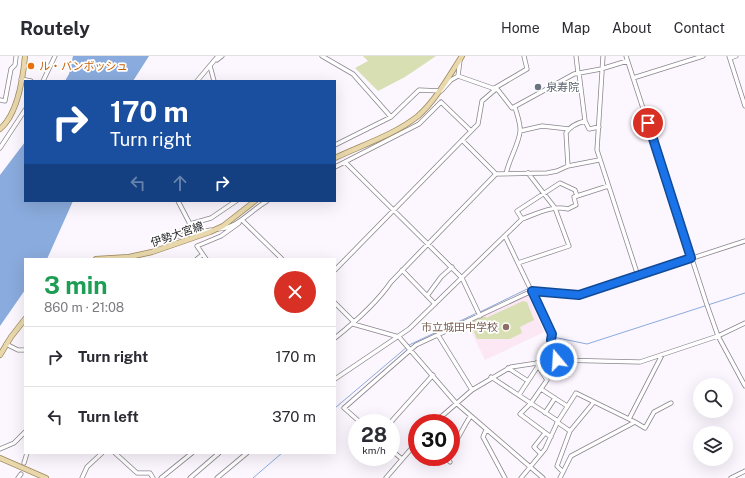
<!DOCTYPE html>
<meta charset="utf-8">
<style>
:root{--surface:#fff;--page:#f7f7f7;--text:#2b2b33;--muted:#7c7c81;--line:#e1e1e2}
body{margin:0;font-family:"Public Sans","Noto Sans JP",sans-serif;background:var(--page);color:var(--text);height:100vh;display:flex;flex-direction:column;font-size:15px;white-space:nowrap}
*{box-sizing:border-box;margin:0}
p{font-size:13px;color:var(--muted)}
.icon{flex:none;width:22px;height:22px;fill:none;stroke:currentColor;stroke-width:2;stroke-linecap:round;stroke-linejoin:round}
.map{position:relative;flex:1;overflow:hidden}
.drawer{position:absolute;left:24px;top:202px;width:312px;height:196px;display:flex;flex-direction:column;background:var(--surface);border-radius:0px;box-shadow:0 4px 16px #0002}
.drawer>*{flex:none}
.top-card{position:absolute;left:24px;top:24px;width:312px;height:122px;border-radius:0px;box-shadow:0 4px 16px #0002;background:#1a4fa0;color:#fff;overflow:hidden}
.fabs{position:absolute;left:693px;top:322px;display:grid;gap:8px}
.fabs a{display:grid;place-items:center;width:40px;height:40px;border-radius:50%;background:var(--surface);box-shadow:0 4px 16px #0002;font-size:20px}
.speed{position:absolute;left:348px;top:358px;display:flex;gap:8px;font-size:20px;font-weight:700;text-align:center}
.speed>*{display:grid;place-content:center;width:52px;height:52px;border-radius:50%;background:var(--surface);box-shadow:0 4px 16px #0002;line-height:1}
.speed small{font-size:10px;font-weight:400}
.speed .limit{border:6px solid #d22;background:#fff;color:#111}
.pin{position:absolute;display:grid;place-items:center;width:34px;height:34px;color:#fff;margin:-17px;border:2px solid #fff;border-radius:50%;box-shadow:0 1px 4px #0007}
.me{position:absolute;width:44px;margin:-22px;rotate:342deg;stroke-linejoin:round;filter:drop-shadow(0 0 3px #0008)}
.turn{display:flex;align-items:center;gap:14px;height:84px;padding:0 20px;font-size:18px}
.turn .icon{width:52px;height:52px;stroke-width:2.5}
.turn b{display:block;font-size:28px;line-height:34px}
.lanes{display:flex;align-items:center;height:38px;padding:0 20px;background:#0003;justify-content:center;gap:20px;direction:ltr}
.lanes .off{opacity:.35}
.round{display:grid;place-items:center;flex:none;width:42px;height:42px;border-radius:21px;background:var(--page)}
.head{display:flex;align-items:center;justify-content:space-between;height:68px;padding:0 20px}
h1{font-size:24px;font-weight:700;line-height:30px;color:#1e9e55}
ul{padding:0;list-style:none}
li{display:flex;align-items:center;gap:12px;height:60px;padding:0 20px;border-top:1px solid var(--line)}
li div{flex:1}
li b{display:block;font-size:15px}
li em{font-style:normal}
header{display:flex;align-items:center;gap:24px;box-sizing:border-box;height:56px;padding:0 20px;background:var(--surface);border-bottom:1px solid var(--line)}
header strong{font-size:19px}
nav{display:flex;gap:22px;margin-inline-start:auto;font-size:14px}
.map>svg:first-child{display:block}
.education{fill:#fce7f5}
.green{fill:#d7dfb3}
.water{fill:#8aabdd}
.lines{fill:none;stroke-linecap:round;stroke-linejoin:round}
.stream{stroke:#8aabdd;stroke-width:1}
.minor-casing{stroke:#8b858d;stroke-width:5}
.major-casing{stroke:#9c885a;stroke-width:6}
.minor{stroke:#fff;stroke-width:3.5}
.major{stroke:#e9d8ac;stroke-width:4.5}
.route-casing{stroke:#114b97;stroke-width:10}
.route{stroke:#1a73e8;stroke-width:7}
.food-dot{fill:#e8710a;stroke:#fff;stroke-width:1.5}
.worship-dot{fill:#6b7280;stroke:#fff;stroke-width:1.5}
.education-dot{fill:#8d6e63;stroke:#fff;stroke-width:1.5}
.labels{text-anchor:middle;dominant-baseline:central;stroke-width:3.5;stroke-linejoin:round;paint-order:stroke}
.food-label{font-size:11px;fill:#c56008;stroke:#fff;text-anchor:start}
.worship-label{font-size:11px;fill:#5b616d;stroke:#fff;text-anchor:start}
.street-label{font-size:11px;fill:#272528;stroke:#fff}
.education-label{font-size:11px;fill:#785e54;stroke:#fff;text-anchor:end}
</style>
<header>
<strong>Routely</strong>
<nav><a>Home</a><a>Map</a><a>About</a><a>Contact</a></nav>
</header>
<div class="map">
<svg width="745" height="422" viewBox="0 0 745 422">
<rect width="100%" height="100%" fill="#fcf6fe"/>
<path class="education" d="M528,239L544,276L485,304L467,267Z"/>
<path class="green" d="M363,0H436L405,21L378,35L355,12L368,5Z
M523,245L527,246L534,264L520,271L522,277L510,283H477L470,266L485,260L486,262Z"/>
<path class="water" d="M73,0H149L133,25H65L69,18Z
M25,86V145H73L47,203H25V234L0,270V119Z"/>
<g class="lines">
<path class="stream" d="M529,238L550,280
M480,256L527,233L528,235
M553,281L587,288L745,237
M409,289L477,257
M335,352L407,291
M253,422L282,397"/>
<g class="minor-casing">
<path id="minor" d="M322,0L353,18L391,61
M576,0L578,17
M603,0L597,94L638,220
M626,0L706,246L718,280L745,330
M729,0L745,50
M730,2L736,0
M217,4L222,0
M210,10L214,25
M458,20L498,34L512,52L574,18L601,13L627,5
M458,20L460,4
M633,22L703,0
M21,23L31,25
M43,25L55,0
M197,25L218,0
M493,33L527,13L524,0
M0,44L5,45L11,13L15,9L16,1
M585,65L589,73L599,71
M520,75L542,70L569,73
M462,84L496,118L547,117L557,115L568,110L599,104
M335,89L391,61L419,34L441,35L451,24L458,20
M0,92L25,54
M345,106L462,222L480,260
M568,110L566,77C570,70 577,67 585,65L579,17
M335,111L419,68L441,46L471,75
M506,118C509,103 518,90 520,76C521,68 517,59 515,51
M178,145L190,168
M522,163C536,158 553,149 568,153L576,149L574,141L608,130
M242,164L282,203
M217,173C237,173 251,154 267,145
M211,174L173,181L190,168L211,162L236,145
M505,180L552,278L551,284L557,304
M197,203L202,199
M206,203L197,190L221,180L239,167
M518,207L569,190L555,152L528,117
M335,214L478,68L482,45L496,33
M402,214L435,248
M427,240L441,221L452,211
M335,247L354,266
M353,268L399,281L456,347L543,422
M438,279L472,334
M335,282C355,266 376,248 391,226L496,118
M6,288L18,294H25
M536,307L547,324L531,347L520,358L551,381
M508,312L528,325
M491,321L558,365L545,393L521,422
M335,323L409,273L522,163L517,155L560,127L575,134L577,140
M541,333L567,350
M519,339L538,310
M545,357L555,342
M629,363L662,299
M558,365L576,337L635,366
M557,366L570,375L557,410L563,416
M361,367L344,352L416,289L532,235L579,239L745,185
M390,367L433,319
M434,367L472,334L511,311L557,304L640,306L718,280L745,267
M486,374L483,381L505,422
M570,375L594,346
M451,391C458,385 464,369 470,361
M0,393L14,387L25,376
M391,394L402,403
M115,397L137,417H150L153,422
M541,398L534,391L545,377
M446,401L450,406
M24,407L27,397
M18,422L21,418
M82,422L87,411L102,397
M161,422L192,397
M190,422L219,397
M217,422L247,397
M386,422L417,386
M560,422L571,400L635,366L645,372L654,356L671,347
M731,422L745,415"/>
</g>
<g class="major-casing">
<path id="major" d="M0,73C18,58 23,22 25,0
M335,102C362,89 394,79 418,60C436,44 449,20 462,0
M96,203L129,201L152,196L210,176L223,170L255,145
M0,299L11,281L25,263
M0,402L46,422"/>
</g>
<use href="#minor" class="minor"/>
<use href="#major" class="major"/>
</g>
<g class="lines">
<g class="route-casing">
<path id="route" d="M557,304L551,284L552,278L532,235L579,239L691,202L648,67"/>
</g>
<use href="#route" class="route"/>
</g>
<circle class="food-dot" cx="31" cy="10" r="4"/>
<circle class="worship-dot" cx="538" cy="31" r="4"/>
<circle class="education-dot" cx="506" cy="271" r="4"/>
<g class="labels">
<g class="food-label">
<text x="39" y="10">ル・バンボッシュ</text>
</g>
<g class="worship-label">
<text x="546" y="31">泉寿院</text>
</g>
<g class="street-label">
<text transform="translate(177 178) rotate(-19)">伊勢大宮線</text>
</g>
<g class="education-label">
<text x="498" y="271">市立城田中学校</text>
</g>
</g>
</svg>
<div class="fabs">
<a><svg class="icon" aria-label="search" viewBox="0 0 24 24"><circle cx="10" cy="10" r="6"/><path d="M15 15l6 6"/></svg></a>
<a><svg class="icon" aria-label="layers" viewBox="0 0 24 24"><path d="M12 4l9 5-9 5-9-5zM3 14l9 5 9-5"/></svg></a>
</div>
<div class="speed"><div>28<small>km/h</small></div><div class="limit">30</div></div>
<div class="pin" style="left:648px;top:67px;background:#d93025"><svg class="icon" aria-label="arrive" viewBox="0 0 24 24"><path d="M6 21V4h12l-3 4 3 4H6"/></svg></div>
<svg class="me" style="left:557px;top:304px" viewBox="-20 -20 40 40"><circle r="17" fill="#1a73e8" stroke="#fff" stroke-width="3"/><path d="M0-11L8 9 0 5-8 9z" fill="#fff"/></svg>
<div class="top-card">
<div class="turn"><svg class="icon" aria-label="right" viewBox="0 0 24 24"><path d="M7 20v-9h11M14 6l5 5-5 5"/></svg><div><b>170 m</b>Turn right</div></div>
<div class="lanes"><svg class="icon off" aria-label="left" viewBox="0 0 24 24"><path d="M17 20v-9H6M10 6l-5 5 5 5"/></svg><svg class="icon off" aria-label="ahead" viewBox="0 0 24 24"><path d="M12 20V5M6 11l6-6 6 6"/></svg><svg class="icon" aria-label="right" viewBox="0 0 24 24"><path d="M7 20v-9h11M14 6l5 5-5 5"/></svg></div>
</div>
<section class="drawer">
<div class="head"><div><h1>3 min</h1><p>860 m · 21:08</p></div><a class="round" style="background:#d93025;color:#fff"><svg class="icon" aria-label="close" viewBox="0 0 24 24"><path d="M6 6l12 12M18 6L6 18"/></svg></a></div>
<ul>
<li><svg class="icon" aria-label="right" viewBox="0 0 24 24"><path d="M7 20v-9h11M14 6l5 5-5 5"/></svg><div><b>Turn right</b></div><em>170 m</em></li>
<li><svg class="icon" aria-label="left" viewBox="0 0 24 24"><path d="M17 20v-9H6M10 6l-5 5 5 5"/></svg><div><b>Turn left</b></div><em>370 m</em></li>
</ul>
</section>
</div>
